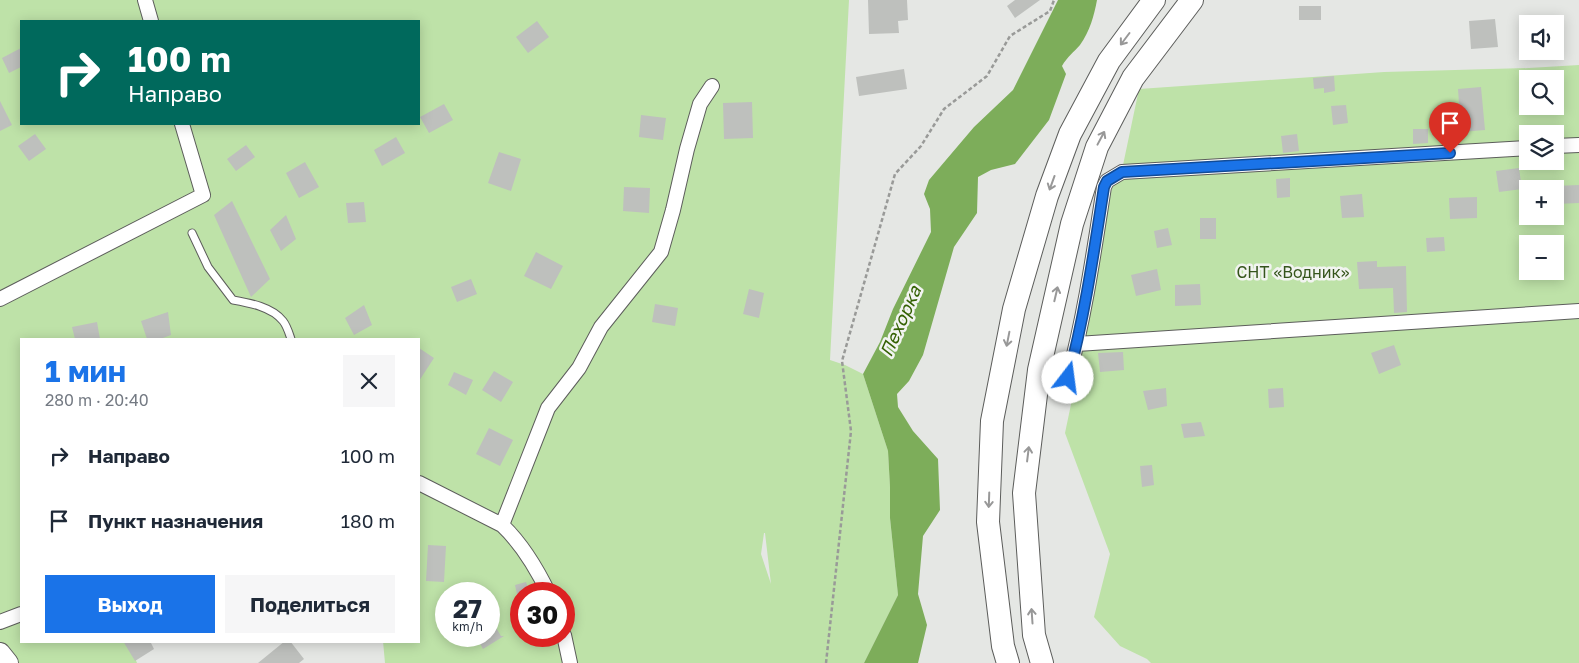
<!DOCTYPE html>
<html lang="ru">
<meta charset="utf-8">
<style>
:root{--surface:#fff;--page:#f6f6f7;--text:#1f2937;--muted:#747a83;--accent:#1a73e8}
body{margin:0;font-family:"Golos Text",sans-serif;background:var(--page);color:var(--text);height:100vh;display:flex;flex-direction:column;font-size:19px;white-space:nowrap}
*{box-sizing:border-box;margin:0}
p{font-size:16px;color:var(--muted)}
.icon{flex:none;width:28px;height:28px;fill:none;stroke:currentColor;stroke-width:2;stroke-linecap:round;stroke-linejoin:round}
.map{position:relative;flex:1;overflow:hidden}
.sheet{position:absolute;left:20px;top:338px;width:400px;height:305px;display:flex;flex-direction:column;background:var(--surface);border-radius:0px;box-shadow:0 2px 12px #0003}
.sheet>*{flex:none}
.hud{position:absolute;left:20px;top:20px;width:400px;height:105px;border-radius:0px;box-shadow:0 2px 12px #0003;background:#00695c;color:#fff;overflow:hidden}
.buttons{position:absolute;left:1519px;top:15px;display:grid;gap:10px}
.buttons a{display:grid;place-items:center;width:45px;height:45px;border-radius:0px;background:var(--surface);box-shadow:0 2px 12px #0003;font-size:25px}
.speed{position:absolute;left:435px;top:582px;display:flex;gap:10px;font-size:25px;font-weight:700;text-align:center}
.speed>*{display:grid;place-content:center;width:65px;height:65px;border-radius:50%;background:var(--surface);box-shadow:0 2px 12px #0003;line-height:1}
.speed small{font-size:12px;font-weight:400}
.speed .limit{border:8px solid #d22;background:#fff;color:#111}
.pin{position:absolute;display:grid;place-items:center;width:42px;height:42px;color:#fff;margin:-51px -21px;border-radius:50% 50% 50% 0;rotate:-45deg;box-shadow:0 0 5px #0007}
.pin .icon{rotate:45deg}
.me{position:absolute;width:55px;margin:-28px;rotate:15deg;stroke-linejoin:round;filter:drop-shadow(0 0 4px #0008)}
.turn{display:flex;align-items:center;gap:18px;height:105px;padding:0 25px;font-size:22px}
.turn .icon{width:65px;height:65px;stroke-width:2.5}
.turn b{display:block;font-size:35px;line-height:42px}
.round{display:grid;place-items:center;flex:none;width:52px;height:52px;border-radius:0px;background:var(--page)}
.summary{display:flex;align-items:center;justify-content:space-between;height:85px;padding:0 25px}
h1{font-size:30px;font-weight:700;line-height:38px;color:var(--accent)}
.button{display:flex;gap:10px;margin-top:auto;padding:10px 25px}
.button a{flex:1;height:58px;border-radius:0px;background:var(--accent);color:#fff;font-size:20px;font-weight:700;line-height:58px;text-align:center}
.button a+a{background:var(--page);color:var(--text)}
ul{padding:0;list-style:none}
li{display:flex;align-items:center;gap:15px;height:65px;padding:0 25px}
li div{flex:1}
li b{display:block;font-size:19px}
li em{font-style:normal}
.map>svg:first-child{display:block}
.green{fill:#bee2a8;fill-rule:evenodd}
.water{fill:#7dad5a}
.building{fill:#bec0bd}
.lines{fill:none;stroke-linecap:round;stroke-linejoin:round}
.service-casing{stroke:#5c5d5b;stroke-width:9}
.minor-casing{stroke:#5c5d5b;stroke-width:16}
.secondary-casing{stroke:#5c5d5b;stroke-width:22}
.primary-casing{stroke:#5c5d5b;stroke-width:24}
.path{stroke:#999a98;stroke-width:2.5;stroke-dasharray:4 2.5;stroke-linecap:butt}
.service{stroke:#fff;stroke-width:7}
.minor{stroke:#fff;stroke-width:14}
.secondary{stroke:#fff;stroke-width:20}
.primary{stroke:#fff;stroke-width:22}
.oneway{stroke:#989898}
.route-casing{stroke:#114b97;stroke-width:12}
.route{stroke:#1a73e8;stroke-width:9}
.labels{text-anchor:middle;dominant-baseline:central;stroke-width:5;stroke-linejoin:round;paint-order:stroke}
.park-label{font-size:16px;fill:#35551c;stroke:#f2f4f1}
.water-label{font-size:18px;font-style:italic;fill:#346103;stroke:#f2f4f1}
</style>
<div class="map">
<svg width="1579" height="663" viewBox="0 0 1579 663">
<rect width="100%" height="100%" fill="#e5e7e4"/>
<path class="green" d="M0,0H849L830,360L845,365L863,374L888,451L890,487V518L898,595L864,663H385L383,641H419V339H21V641H128L137,663H0ZM21,21H419V124H21ZM764,533H765L771,584L761,554ZM446,594H489V636H446ZM521,594H564V636H521Z
M1579,65V663H1151L1147,659L1120,646L1094,617L1110,554L1065,433L1082,352L1112,187L1123,165L1139,89L1384,72L1529,68ZM1528,79H1555V106H1528ZM1528,134H1555V161H1528ZM1528,189H1555V216H1528ZM1528,244H1555V271H1528Z"/>
<path class="water" d="M1058,0H1097C1094,16 1090,31 1080,45C1074,52 1067,57 1062,66L1066,74L1049,120L1015,164L991,170L978,177L977,213L954,247L923,355L909,381L897,394L898,407L913,431L938,459L940,510L923,536L918,594L927,625L918,663H864L898,595L890,518V487L888,451L863,374L880,342L893,309L931,232L930,209L924,194L929,180L974,127L1013,90Z"/>
<path class="building" d="M868,0H907L908,20L898,21L899,33L869,34Z
M1015,0H1040L1015,18L1007,6Z
M1299,6H1321V20H1299Z
M1495,19L1498,47L1471,49L1469,21Z
M537,21L549,37L528,53L516,37Z
M21,48V67L9,73L2,58Z
M904,69L907,89L859,96L856,77Z
M1334,76L1335,91L1324,93V88L1314,89L1313,78Z
M1481,87L1485,130L1461,132L1458,89Z
M0,101L12,125L0,131Z
M752,102L753,138L724,139L723,103Z
M444,104L453,120L429,133L420,117Z
M1346,105L1348,123L1333,125L1331,106Z
M641,115L666,118L663,140L639,137Z
M1413,129H1428V143L1413,144Z
M35,134L46,149L29,161L18,146Z
M1297,134L1299,151L1283,153L1281,136Z
M396,137L405,153L382,166L374,150Z
M246,145L255,157L236,171L227,159Z
M499,152L521,159L511,191L488,183Z
M305,162L319,187L299,198L286,173Z
M1519,168L1522,189L1499,192L1496,171Z
M1290,178V197L1277,198L1276,179Z
M1579,185V203L1555,204V186Z
M624,187L650,188L649,213L623,211Z
M1362,194L1364,217L1342,218L1340,196Z
M1477,197V218L1450,219L1449,198Z
M232,201L270,279L251,297L214,215Z
M364,202L366,222L348,223L346,203Z
M286,215L296,239L281,251L270,230Z
M1200,218H1216V239H1200Z
M1168,228L1172,245L1157,248L1154,231Z
M1444,237L1445,251L1427,252L1426,238Z
M536,252L563,266L551,289L524,276Z
M1377,261V267L1406,266L1407,312L1394,313L1393,288L1359,289L1357,262Z
M1157,269L1161,290L1136,296L1131,275Z
M471,279L477,294L457,302L451,287Z
M1200,284L1201,305L1175,306V285Z
M749,289L764,293L759,318L743,314Z
M655,304L678,308L675,326L652,322Z
M364,305L372,325L354,335L345,318Z
M168,312L171,335L160,339H147L141,321Z
M97,322L100,339H75L72,327Z
M1394,345L1401,365L1379,374L1371,353Z
M419,348L434,358L419,381Z
M1123,352L1124,370L1100,372L1098,353Z
M494,371L513,382L501,402L482,390Z
M454,372L473,380L466,395L448,385Z
M1166,388L1167,406L1148,410L1143,391Z
M1283,388L1284,407L1269,408L1268,389Z
M1201,422L1205,436L1184,438L1181,424Z
M489,428L513,440L500,466L476,454Z
M1152,465L1154,485L1142,487L1140,466Z
M428,545L446,546L444,582L426,581Z
M526,582L530,594H517L515,585Z
M489,616L501,636H504L483,649L476,636H489Z
M123,641H150L154,649L135,661Z
M285,641H290L304,659L299,663H258Z"/>
<g class="lines">
<g class="service-casing">
<path id="service" d="M192,233L208,267L233,300C250,303 272,307 283,321C287,326 289,333 291,339"/>
</g>
<g class="minor-casing">
<path id="minor" d="M145,0L151,21
M1555,146L1579,145
M0,299L203,195L182,124
M1077,344L1579,311
M1068,378C1085,315 1094,251 1104,187L1107,181L1122,172L1528,148
M419,483L502,525C523,545 537,569 549,594
M502,525L548,408L579,368L601,327L661,252L673,210L687,149L700,104L712,86
M0,622L21,614
M564,635L570,663"/>
</g>
<g class="secondary-casing">
<path id="secondary" d="M0,653L8,663"/>
</g>
<g class="primary-casing">
<path id="primary" d="M1008,663L1003,646L988,522L992,421L1014,309L1047,196L1070,134L1109,61L1154,0
M1042,663L1034,635L1024,493L1039,370L1072,224L1097,147L1133,78L1192,0"/>
</g>
<path class="path" d="M826,663L851,431L842,361L895,174L921,146L944,109L987,76L1010,36L1050,11L1054,0"/>
<use href="#service" class="service"/>
<use href="#minor" class="minor"/>
<use href="#secondary" class="secondary"/>
<use href="#primary" class="primary"/>
</g>
<defs><path id="oneway-shaft" d="M-6 0H5M1.5-3L5.5 0L1.5 3" fill="none" stroke-width="1.6" stroke-linecap="round" stroke-linejoin="round" transform="scale(1.25)"/></defs>
<g class="oneway">
<use href="#oneway-shaft" transform="translate(1125 39) rotate(127)"/>
<use href="#oneway-shaft" transform="translate(1101 138) rotate(-62)"/>
<use href="#oneway-shaft" transform="translate(1052 183) rotate(110)"/>
<use href="#oneway-shaft" transform="translate(1056 294) rotate(-77)"/>
<use href="#oneway-shaft" transform="translate(1008 339) rotate(101)"/>
<use href="#oneway-shaft" transform="translate(1028 454) rotate(-83)"/>
<use href="#oneway-shaft" transform="translate(989 500) rotate(92)"/>
<use href="#oneway-shaft" transform="translate(1032 616) rotate(-94)"/>
</g>
<g class="lines">
<g class="route-casing">
<path id="route" d="M1068,378C1085,315 1094,251 1104,187L1107,181L1122,172L1450,153"/>
</g>
<use href="#route" class="route"/>
</g>
<g class="labels">
<g class="park-label">
<text x="1293" y="272">СНТ «Водник»</text>
</g>
<g class="water-label">
<text transform="translate(900 321) rotate(-66)">Пехорка</text>
</g>
</g>
</svg>
<div class="buttons">
<a><svg class="icon" aria-label="sound" viewBox="0 0 24 24"><path d="M4 9h4l5-4v14l-5-4H4zM17 9q2 3 0 6"/></svg></a>
<a><svg class="icon" aria-label="search" viewBox="0 0 24 24"><circle cx="10" cy="10" r="6"/><path d="M15 15l6 6"/></svg></a>
<a><svg class="icon" aria-label="layers" viewBox="0 0 24 24"><path d="M12 4l9 5-9 5-9-5zM3 14l9 5 9-5"/></svg></a>
<a>+</a>
<a>−</a>
</div>
<div class="speed"><div>27<small>km/h</small></div><div class="limit">30</div></div>
<div class="pin" style="left:1450px;top:153px;background:#d93025"><svg class="icon" aria-label="arrive" viewBox="0 0 24 24"><path d="M6 21V4h12l-3 4 3 4H6"/></svg></div>
<svg class="me" style="left:1068px;top:378px" viewBox="-20 -20 40 40"><circle r="19" fill="#fff"/><path d="M0-13L10 11 0 6-10 11z" fill="#1a73e8"/></svg>
<div class="hud">
<div class="turn"><svg class="icon" aria-label="right" viewBox="0 0 24 24"><path d="M7 20v-9h11M14 6l5 5-5 5"/></svg><div><b>100 m</b>Направо</div></div>
</div>
<section class="sheet">
<div class="summary"><div><h1>1 мин</h1><p>280 m · 20:40</p></div><a class="round"><svg class="icon" aria-label="close" viewBox="0 0 24 24"><path d="M6 6l12 12M18 6L6 18"/></svg></a></div>
<ul>
<li><svg class="icon" aria-label="right" viewBox="0 0 24 24"><path d="M7 20v-9h11M14 6l5 5-5 5"/></svg><div><b>Направо</b></div><em>100 m</em></li>
<li><svg class="icon" aria-label="arrive" viewBox="0 0 24 24"><path d="M6 21V4h12l-3 4 3 4H6"/></svg><div><b>Пункт назначения</b></div><em>180 m</em></li>
</ul>
<div class="button"><a>Выход</a><a>Поделиться</a></div>
</section>
</div>
